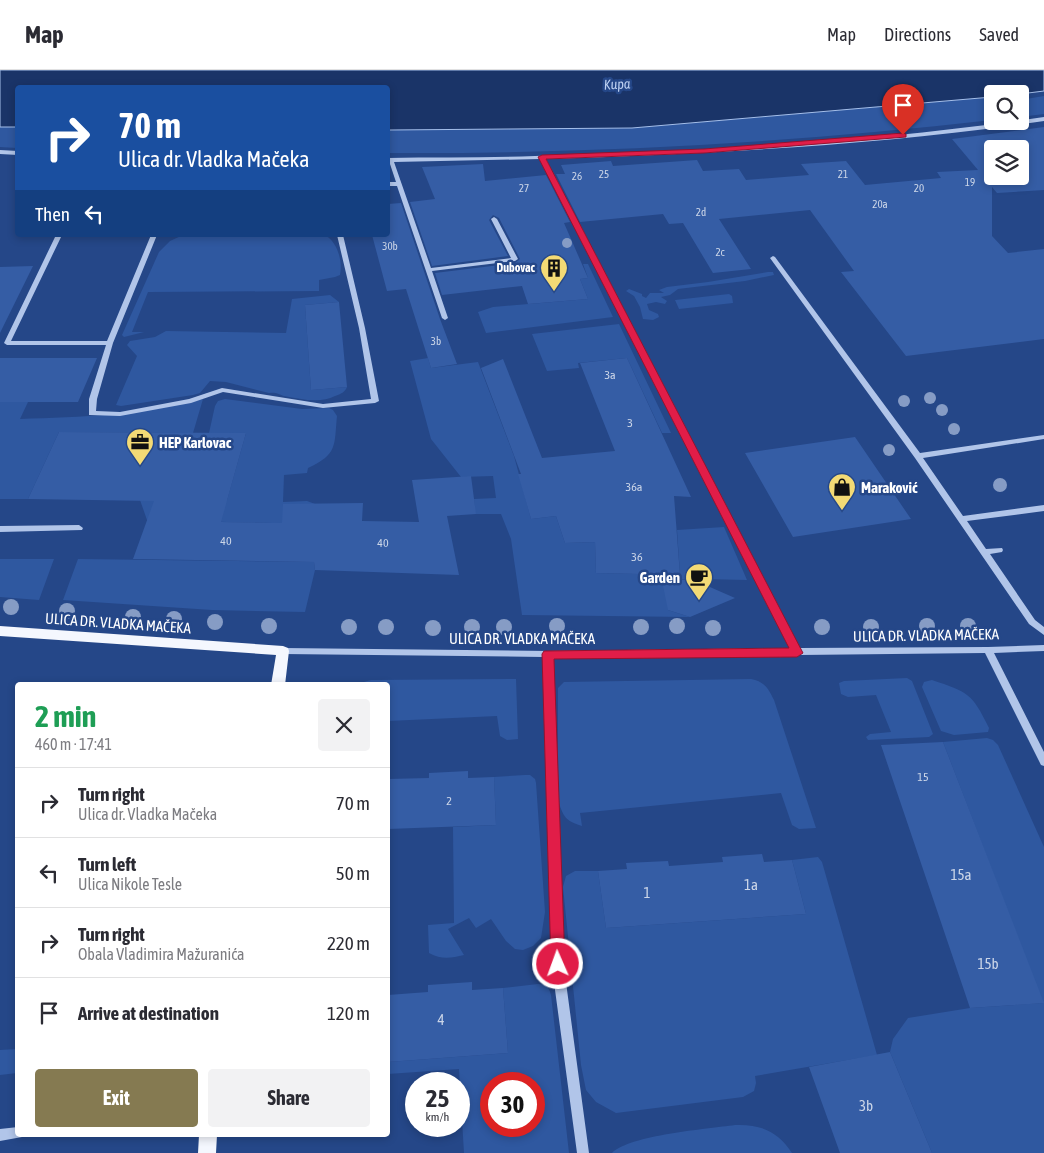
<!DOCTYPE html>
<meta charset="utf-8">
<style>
:root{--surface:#fff;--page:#f2f2f3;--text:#2b2b33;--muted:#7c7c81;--line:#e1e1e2;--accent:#857a51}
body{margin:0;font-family:"Asap Condensed",sans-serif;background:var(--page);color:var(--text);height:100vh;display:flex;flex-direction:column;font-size:19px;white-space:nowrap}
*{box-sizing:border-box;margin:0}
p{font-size:16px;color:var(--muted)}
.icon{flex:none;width:28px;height:28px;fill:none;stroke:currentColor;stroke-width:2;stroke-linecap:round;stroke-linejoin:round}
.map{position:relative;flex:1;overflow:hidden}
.panel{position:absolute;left:15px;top:612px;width:375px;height:455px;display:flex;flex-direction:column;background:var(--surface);border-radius:5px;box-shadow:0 2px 8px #0003}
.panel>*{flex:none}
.banner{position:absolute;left:15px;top:15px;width:375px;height:152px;border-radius:5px;box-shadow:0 2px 8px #0003;background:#1a4fa0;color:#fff;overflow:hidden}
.tools{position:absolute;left:984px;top:15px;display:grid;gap:10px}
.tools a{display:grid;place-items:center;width:45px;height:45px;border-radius:5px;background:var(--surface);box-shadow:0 2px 8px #0003;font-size:25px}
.speed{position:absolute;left:405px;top:1002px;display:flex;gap:10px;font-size:25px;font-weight:700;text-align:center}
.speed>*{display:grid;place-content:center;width:65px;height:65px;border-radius:50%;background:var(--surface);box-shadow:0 2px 8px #0003;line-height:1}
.speed small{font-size:12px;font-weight:400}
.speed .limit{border:8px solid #d22;background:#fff;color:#111}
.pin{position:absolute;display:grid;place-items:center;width:42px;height:42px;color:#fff;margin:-51px -21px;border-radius:50% 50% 50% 0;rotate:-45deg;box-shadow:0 0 5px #0007}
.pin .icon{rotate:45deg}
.me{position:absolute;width:55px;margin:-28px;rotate:358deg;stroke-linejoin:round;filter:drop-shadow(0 0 4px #0008)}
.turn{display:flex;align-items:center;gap:18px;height:105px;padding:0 20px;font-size:22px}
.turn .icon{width:65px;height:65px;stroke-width:2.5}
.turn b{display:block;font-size:35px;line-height:42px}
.then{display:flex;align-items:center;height:48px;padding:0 20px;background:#0003;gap:10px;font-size:19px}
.round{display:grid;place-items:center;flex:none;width:52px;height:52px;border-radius:5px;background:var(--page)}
.overview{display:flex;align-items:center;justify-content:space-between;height:85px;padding:0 20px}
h1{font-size:30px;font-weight:700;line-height:38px;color:#1e9e55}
.action{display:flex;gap:10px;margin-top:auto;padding:10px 20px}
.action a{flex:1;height:58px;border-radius:5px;background:var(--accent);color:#fff;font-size:20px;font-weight:700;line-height:58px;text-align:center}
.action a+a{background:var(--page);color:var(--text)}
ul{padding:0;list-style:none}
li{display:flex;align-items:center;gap:15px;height:70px;padding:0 20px;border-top:1px solid var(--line)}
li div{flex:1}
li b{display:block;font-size:19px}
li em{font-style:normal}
header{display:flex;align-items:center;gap:30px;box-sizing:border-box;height:70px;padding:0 25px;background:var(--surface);border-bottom:1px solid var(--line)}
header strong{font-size:24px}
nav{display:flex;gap:28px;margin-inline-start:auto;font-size:18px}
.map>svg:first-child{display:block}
.green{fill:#2f58a0;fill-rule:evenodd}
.water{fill:#1a3468;stroke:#a5bfea}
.building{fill:#355da5;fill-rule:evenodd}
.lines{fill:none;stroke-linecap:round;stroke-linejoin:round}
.minor{fill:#b1c5e9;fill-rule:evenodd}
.major{fill:#f4f7fe;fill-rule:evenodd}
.tree{fill:#869cc5}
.route{fill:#e11d48;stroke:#92132f}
.labels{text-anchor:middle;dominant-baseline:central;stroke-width:5;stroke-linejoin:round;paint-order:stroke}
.far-number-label{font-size:11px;fill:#ccd6e8}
.far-poi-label{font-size:12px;font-weight:bold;fill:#fff;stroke:#254788;text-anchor:end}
.number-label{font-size:12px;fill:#ccd6e8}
.far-water-label{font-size:14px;font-style:italic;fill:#bdd0f1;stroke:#254788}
.poi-label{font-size:15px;font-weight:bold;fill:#fff;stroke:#254788;text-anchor:start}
.street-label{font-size:15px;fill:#fff;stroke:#254788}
.near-number-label{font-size:15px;fill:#ccd6e8}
</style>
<header>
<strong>Map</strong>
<nav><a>Map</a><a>Directions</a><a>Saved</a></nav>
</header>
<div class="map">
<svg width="1044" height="1083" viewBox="0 0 1044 1083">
<rect width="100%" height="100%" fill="#254788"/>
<path class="green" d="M1044,26V44L1020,47V30Z
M992,27V50C792,73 590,84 388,83V60L632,58Z
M0,57H17V78L0,77Z
M183,165H325C337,172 343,190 340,205L335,207L319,210V221L148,222L132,262H144L124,267L122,265L159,182L170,171Z
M583,194H588L613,247L486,263L478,242L493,237L588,229L580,209L588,208Z
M768,202H773L774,205L745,211L678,219L670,225L661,227L667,231L665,234L656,232L647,234L649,240L658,244L659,247L653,250L643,249L640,237L634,226L626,221L629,219L642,224V226L646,228L650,223H664L659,220L667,217L708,212Z
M729,224L732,226L733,233L679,239L675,230Z
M330,225L339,232L305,235L311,320L347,317C345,322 341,324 335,326C320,334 301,329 284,326C278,324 276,322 269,323L226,312L210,311L200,323L193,325L121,336L116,335L137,286L127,275L130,271L155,267L166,261L286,263L292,229Z
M619,254L671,363H662L627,288L578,293L579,298L547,301L532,264Z
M428,288L431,298L478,292L514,386L531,449L556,446L565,473L595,472L596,503L680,505L677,460L724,457L747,510L702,509L671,510L673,520L668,540L690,547L522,545L511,469L501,444H475L474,429L496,428L493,406L461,407L431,369L410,291Z
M203,329L193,363L59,362L28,429H0V332H28L20,349C82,347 142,345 203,329Z
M225,329L302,339L329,338L333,340L337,346C334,376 338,384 308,398L307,403L284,405L283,432L307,431L315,434L312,454L147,450L140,430H227L246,363H209L215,336L218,331Z
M0,489H54L39,530L0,527Z
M78,489L314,492L315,500L305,542L212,540L63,530Z
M907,608L912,611L933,664L929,667L868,670L866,667L870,664L891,662L876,625L848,627L841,624L839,613L844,611Z
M516,609L518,669L507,670L500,666L497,646L388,651V615H353L371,610Z
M751,609C765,612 768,618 774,630L816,758L799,759L792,755L781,723L580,743L582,756C565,751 563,746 558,730V618L564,612Z
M932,610C968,622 972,623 989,658L988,662L954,665L941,661L922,617L924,612Z
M987,668L993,670L998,675L1044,777V1083H932L890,982L893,969L908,948L970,938L1043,933L943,672Z
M525,705H530L535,709L536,713L545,842L541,868L533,876L523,880L515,879L506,871L491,849L476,858L469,848L448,859L464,885C451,888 442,890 429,883L428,855L454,853L453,757L496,755L494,707Z
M818,787L822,792L877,985L755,1006L756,1013L754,1021L743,1027L616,1043L596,1032L586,1020L581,995L563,817L566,806L575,801H598L606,858L806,844L792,790Z
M538,914C546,914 549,917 551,925L569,1083H464L459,999L388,1004V992L508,983L503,918ZM491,1014H534V1056H491Z
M17,979V1003L0,1005V980Z
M735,1055C760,1054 778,1061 792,1083H612C630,1065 707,1059 735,1055Z"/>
<path class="water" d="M0,0H1044V21L1020,24H992V27L632,58L388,60V18H18L17,57H0Z"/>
<path class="building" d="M1044,57V120L997,123L992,117V166L1008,183L1044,179V269L906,286L841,202L854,201L810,140L719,149L751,199L713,203L683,153L669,154L663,144L580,152L556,104H565L561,95L611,91L613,96L697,90L703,101L739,99L746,110L809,105L801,94L846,91L865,115L941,108L937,102L978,100L952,69ZM992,79H1020V106H992Z
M483,94L485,111L546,105L570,152L564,153L588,208L580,209L588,229L528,234L522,216L442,225L435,203L515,193L520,189L499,148L493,145L489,150L508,186L432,196L410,132L435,129L422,97Z
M401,133L440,249L457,294L431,298L406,219L387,221L372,165H388V134Z
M33,196L0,263V197Z
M339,232L347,317L311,320L305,235Z
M0,288H97L78,332H0Z
M627,288L691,427L674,426L680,505L596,503L595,472L565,473L556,446L531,449L518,404H521L481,298L503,289L542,388L615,381L580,293Z
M59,362L246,363L221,452L282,453L283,434L363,433L362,451L419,452L412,410L471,406L476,444L447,446L459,505L315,500L314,492L133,489L154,431L28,429Z
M855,367L911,449L793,467L745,383Z
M702,509L703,514L735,528L690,547L668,540L662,511Z
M943,672L1044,933L970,938L881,675Z
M468,701V708L494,707L496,755L388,759V709L429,708V703Z
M762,784L764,792L792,790L806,844L606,858L598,801L627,799L626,793L668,791L669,796L723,792L722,787Z
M472,912V920L503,918L508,983L388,992V925L428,922V915Z
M890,982L932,1083H840L809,997Z"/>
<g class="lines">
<path class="minor" d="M1044,47V51C879,75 712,84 546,89L799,578L988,577L1044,575V581L994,583L1044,682V696L1041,695L985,583L800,585L797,586L794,585L553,587L565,905L589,1083H577L553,905L544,587L283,584L280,583L278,581L280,579L283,578L548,581L790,578L540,89L394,92L431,198L511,188L491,149L494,147L497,149L518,189L515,191L432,201L448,248L445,250L442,248L397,116H388V112H396L388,88C437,87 486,88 535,86C704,81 876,72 1044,47Z
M0,80L18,81V85L0,84Z
M56,165H62L11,271H107L151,165H157L113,273L97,329L96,341L120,342L189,329L222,318L323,334L371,329L359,258L337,165H343L365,258L379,331L375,333L323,338L223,322L191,333L120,346L89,345V329L106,275H7L4,273Z
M773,186L775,187L920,383L1044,365V369L923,388L963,446L1044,435V441L967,451L986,479L1002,478L1003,480L1002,482L990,484L1035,550L1044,557V565L1029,554L915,388L770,188Z
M79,455L83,458L82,460L0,462V456Z
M18,1057V1065H23L22,1067L0,1071V1059Z"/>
<path class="major" d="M0,556L283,576L288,578L289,581L285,615H271L276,585L0,566Z
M199,1065H217L216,1083H198Z"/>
</g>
<g class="tree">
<circle cx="567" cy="173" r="5"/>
<circle cx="930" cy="328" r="6"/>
<circle cx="904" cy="331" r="6"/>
<circle cx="942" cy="340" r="6"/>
<circle cx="954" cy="359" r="6"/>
<circle cx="889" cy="380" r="6"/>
<circle cx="1000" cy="415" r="7"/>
<circle cx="11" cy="537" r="8"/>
<circle cx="67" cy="541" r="8"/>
<circle cx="133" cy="547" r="8"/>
<circle cx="174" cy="549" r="8"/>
<circle cx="215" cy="552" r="8"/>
<circle cx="269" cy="556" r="8"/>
<circle cx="557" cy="556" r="8"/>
<circle cx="677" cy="556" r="8"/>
<circle cx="927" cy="556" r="8"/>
<circle cx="968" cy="556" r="8"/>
<circle cx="349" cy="557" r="8"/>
<circle cx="386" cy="557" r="8"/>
<circle cx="472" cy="557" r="8"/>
<circle cx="504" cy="557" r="8"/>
<circle cx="641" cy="557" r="8"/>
<circle cx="822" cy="557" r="8"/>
<circle cx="871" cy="557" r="8"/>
<circle cx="433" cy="558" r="8"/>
<circle cx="713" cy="558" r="8"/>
</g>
<path class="route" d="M903,63L906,64V67L704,83L546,89L803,583L797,587L554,589L565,894L563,898L558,900L553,898L551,894L542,584L544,581L789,578L538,87L542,85L704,79Z"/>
<defs>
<g id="building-pin" transform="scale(1.4375)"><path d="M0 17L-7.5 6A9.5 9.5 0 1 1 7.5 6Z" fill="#f3da75" stroke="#254788"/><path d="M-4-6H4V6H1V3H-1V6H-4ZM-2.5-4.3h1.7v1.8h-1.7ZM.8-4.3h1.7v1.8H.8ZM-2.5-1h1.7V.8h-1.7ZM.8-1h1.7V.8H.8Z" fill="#111"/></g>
<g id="office-pin" transform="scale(1.4375)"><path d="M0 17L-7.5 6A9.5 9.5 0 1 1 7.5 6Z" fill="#f3da75" stroke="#254788"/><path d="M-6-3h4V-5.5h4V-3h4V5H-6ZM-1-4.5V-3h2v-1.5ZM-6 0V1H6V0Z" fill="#111"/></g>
<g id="shop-pin" transform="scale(1.4375)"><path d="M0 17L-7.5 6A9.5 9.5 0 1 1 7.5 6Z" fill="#f3da75" stroke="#254788"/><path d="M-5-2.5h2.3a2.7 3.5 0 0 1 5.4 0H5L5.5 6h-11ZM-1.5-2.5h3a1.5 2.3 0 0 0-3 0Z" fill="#111"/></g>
<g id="cafe-pin" transform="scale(1.4375)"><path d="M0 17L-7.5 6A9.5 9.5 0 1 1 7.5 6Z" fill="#f3da75" stroke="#254788"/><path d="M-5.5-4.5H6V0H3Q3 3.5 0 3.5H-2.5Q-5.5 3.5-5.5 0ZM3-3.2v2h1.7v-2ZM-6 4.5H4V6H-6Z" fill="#111"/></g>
</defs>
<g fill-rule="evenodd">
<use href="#building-pin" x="554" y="198"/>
<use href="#office-pin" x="140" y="372"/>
<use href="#shop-pin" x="842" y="417"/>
<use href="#cafe-pin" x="699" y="507"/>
</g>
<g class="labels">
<g class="far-number-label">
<text x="604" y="104">25</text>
<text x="843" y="104">21</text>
<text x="577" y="106">26</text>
<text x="970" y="112">19</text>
<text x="524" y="118">27</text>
<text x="919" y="118">20</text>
<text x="880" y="134">20a</text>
<text x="701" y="142">2d</text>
<text x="390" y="176">30b</text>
<text x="720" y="182">2c</text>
<text x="436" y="271">3b</text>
</g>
<g class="far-poi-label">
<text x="535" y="198">Dubovac</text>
</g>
<g class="number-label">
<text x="610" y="305">3a</text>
<text x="630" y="353">3</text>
<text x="634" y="417">36a</text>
<text x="226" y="471">40</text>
<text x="383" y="473">40</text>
<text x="637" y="487">36</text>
<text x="923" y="707">15</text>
<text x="449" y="731">2</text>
</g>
<g class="far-water-label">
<text transform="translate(617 14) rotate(-3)">Kupa</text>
</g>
<g class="poi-label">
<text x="159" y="372">HEP Karlovac</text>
<text x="861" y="417">Maraković</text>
<text x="680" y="507" text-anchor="end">Garden</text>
</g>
<g class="street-label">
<text transform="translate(118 553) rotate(4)">ULICA DR. VLADKA MAČEKA</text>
<text transform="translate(926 565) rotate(-1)">ULICA DR. VLADKA MAČEKA</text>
<text x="522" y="568">ULICA DR. VLADKA MAČEKA</text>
</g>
<g class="near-number-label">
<text x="961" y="804">15a</text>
<text x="751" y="814">1a</text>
<text x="647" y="822">1</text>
<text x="988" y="893">15b</text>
<text x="441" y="949">4</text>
<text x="866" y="1035">3b</text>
</g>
</g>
</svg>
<div class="tools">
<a><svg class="icon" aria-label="search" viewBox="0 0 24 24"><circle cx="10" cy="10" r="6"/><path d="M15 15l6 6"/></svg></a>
<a><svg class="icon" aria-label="layers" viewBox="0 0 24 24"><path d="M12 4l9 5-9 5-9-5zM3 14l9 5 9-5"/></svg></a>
</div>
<div class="speed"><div>25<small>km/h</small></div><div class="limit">30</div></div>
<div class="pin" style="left:903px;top:65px;background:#d93025"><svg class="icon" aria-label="arrive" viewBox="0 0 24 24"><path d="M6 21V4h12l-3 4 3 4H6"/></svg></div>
<svg class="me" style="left:558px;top:894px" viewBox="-20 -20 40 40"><circle r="17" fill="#e11d48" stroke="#fff" stroke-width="3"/><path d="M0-11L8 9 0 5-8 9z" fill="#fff"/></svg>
<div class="banner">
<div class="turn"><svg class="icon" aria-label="right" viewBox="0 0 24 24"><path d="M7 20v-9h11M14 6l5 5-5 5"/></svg><div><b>70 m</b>Ulica dr. Vladka Mačeka</div></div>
<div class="then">Then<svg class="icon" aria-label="left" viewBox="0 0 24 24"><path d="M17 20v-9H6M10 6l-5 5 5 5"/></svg></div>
</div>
<section class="panel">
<div class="overview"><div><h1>2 min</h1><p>460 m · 17:41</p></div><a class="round"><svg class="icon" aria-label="close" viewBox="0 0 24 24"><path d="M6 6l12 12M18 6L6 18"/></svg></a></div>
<ul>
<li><svg class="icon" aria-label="right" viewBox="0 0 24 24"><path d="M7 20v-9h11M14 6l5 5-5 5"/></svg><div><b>Turn right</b><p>Ulica dr. Vladka Mačeka</p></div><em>70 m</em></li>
<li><svg class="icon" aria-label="left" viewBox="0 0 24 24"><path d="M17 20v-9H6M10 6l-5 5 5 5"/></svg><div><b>Turn left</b><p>Ulica Nikole Tesle</p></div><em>50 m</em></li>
<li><svg class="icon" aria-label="right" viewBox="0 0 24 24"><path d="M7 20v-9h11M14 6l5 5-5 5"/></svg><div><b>Turn right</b><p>Obala Vladimira Mažuranića</p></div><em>220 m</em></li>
<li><svg class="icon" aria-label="arrive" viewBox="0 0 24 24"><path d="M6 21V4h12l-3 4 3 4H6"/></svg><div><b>Arrive at destination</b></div><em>120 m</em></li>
</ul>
<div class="action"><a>Exit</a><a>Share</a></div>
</section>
</div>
